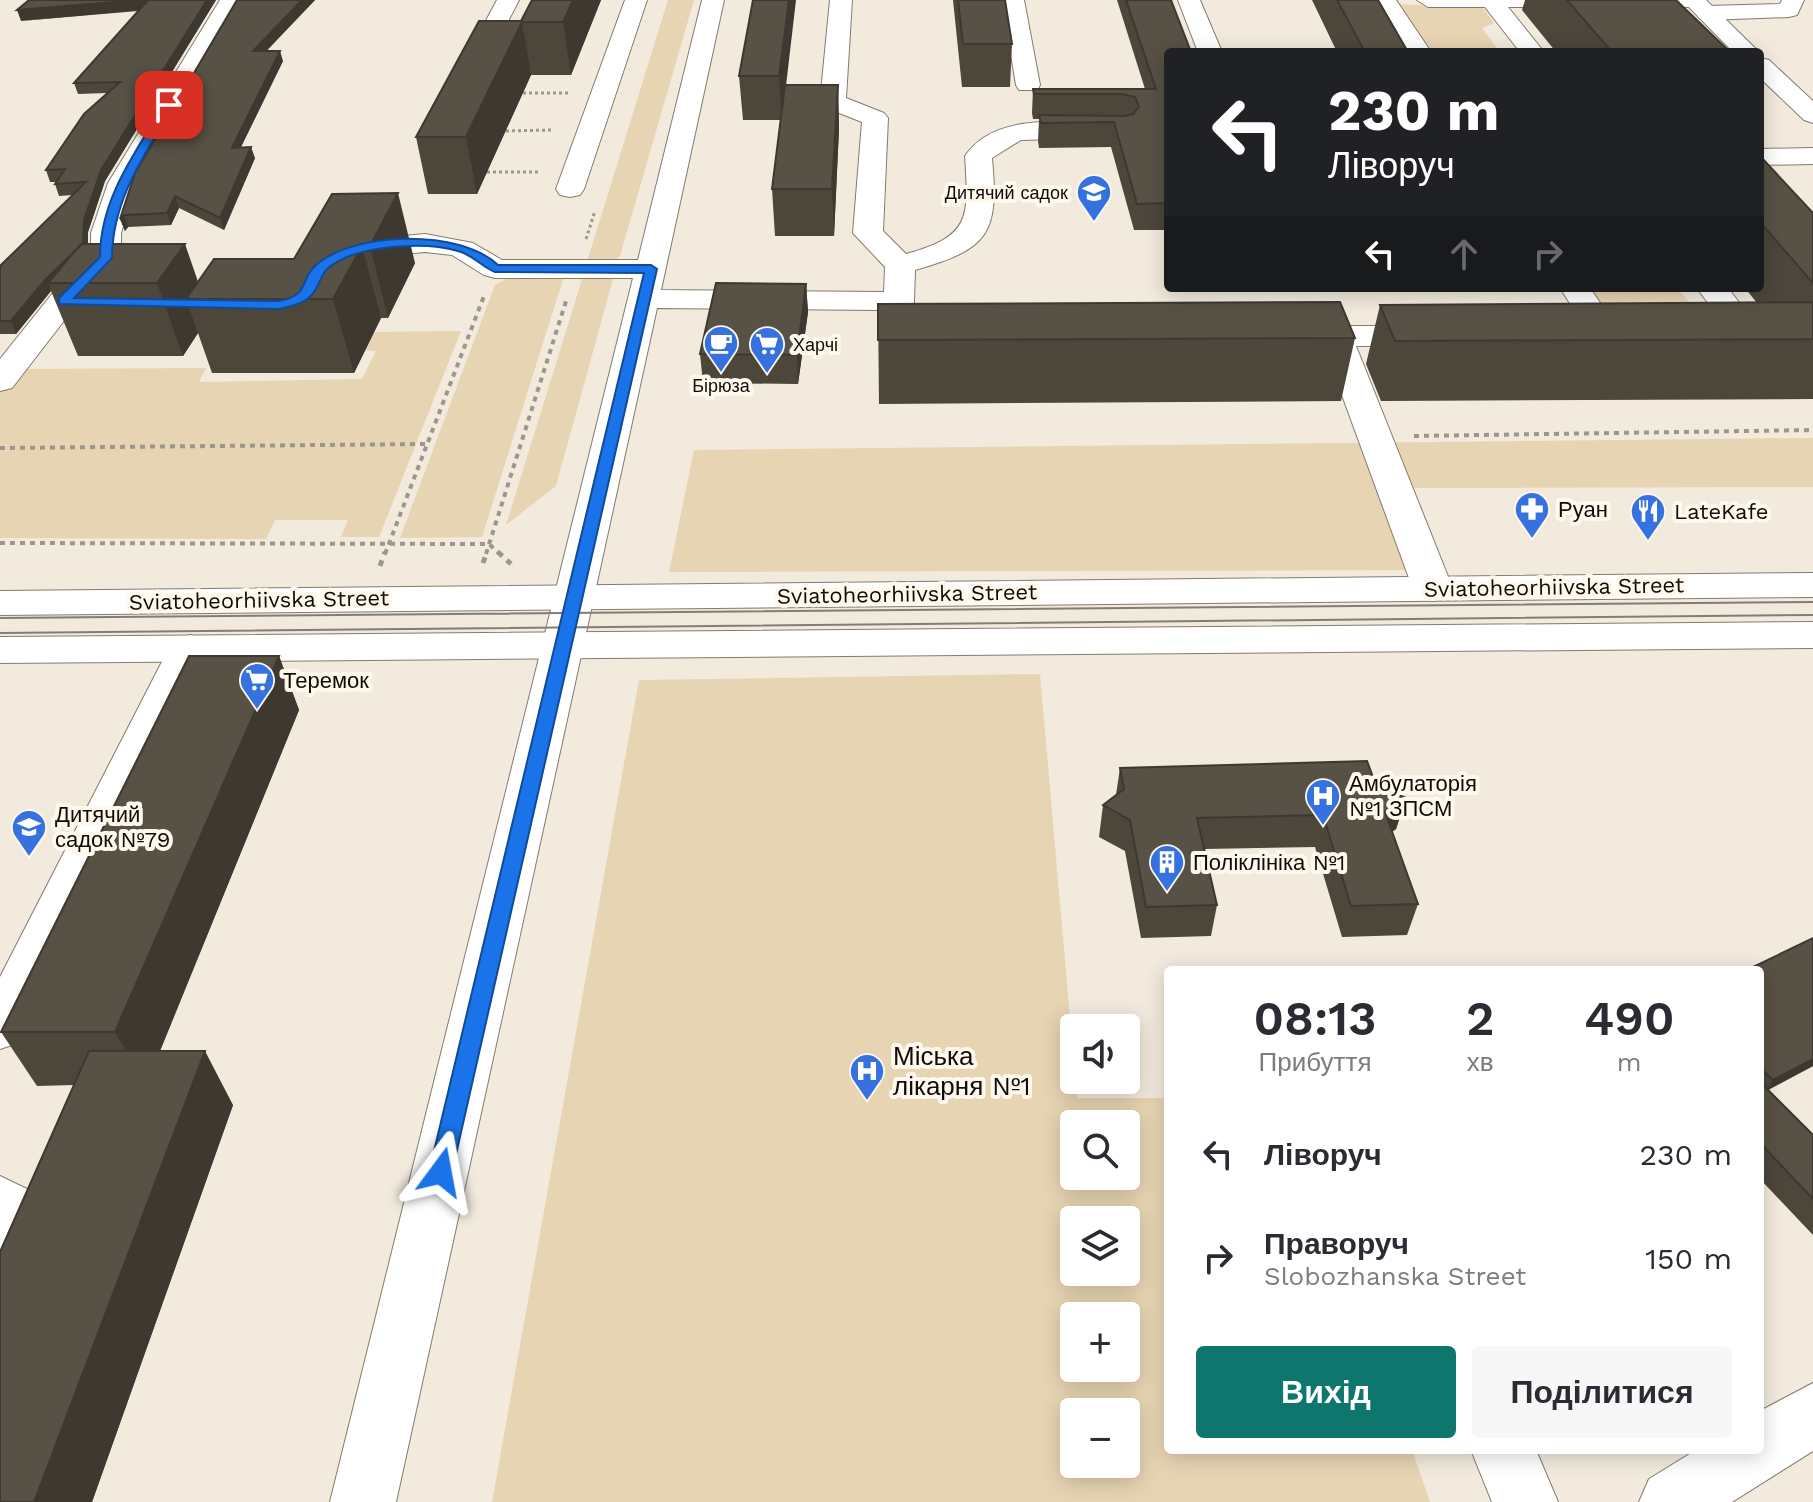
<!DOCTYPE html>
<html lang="uk">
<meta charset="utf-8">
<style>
:root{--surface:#fff;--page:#f7f7f7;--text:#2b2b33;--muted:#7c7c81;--accent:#0f766e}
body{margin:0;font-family:"Work Sans",sans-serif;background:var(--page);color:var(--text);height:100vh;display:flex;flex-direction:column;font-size:30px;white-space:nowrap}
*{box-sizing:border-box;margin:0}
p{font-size:26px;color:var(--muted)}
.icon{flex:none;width:44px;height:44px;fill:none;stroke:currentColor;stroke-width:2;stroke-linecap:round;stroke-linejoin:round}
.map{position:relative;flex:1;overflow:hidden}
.sheet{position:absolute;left:1164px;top:966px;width:600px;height:488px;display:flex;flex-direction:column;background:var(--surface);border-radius:8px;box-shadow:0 4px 20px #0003}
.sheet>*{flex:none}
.guide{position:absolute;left:1164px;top:48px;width:600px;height:244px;border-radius:8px;box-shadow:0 4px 20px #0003;background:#202124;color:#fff;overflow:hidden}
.buttons{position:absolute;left:1060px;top:1014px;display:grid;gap:16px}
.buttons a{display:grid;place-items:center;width:80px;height:80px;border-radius:8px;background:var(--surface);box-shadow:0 4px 20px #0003;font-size:40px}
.pin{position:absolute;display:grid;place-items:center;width:68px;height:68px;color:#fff;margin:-34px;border-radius:16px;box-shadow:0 4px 12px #0006}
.me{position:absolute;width:88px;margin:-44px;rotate:13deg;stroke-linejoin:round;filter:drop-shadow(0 0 6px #0008)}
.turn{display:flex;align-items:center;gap:28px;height:168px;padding:0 32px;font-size:36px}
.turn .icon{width:104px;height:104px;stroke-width:2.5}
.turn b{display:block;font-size:56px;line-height:68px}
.lanes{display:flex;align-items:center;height:76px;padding:0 32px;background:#0003;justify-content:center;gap:40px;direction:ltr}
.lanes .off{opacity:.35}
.eta{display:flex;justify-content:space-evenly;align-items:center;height:136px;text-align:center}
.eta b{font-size:48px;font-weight:600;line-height:56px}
.action{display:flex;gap:16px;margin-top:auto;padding:16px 32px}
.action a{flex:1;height:92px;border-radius:8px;background:var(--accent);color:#fff;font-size:32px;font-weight:600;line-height:92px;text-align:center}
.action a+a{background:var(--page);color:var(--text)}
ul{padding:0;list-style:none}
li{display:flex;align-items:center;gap:24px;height:104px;padding:0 32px}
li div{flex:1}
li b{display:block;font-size:30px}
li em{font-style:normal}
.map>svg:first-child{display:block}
.green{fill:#e7d4b3;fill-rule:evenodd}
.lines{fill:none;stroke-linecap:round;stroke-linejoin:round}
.minor-casing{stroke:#827b6f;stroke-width:2}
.major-casing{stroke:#827b6f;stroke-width:2}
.path-far2{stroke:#9c968c;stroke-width:3;stroke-dasharray:3 3;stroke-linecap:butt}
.path-far1{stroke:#9c968c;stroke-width:4;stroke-dasharray:5 5;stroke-linecap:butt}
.path{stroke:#9c968c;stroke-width:5;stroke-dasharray:6 6;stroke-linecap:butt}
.minor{fill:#fff;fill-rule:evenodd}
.major{fill:#fff;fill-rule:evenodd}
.tram{stroke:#837d75;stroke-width:2}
.wall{fill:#4c463b}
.shaded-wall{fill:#3e3930}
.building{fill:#585145;stroke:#3e3930;stroke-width:2}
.route{fill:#1a73e8;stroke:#114b97;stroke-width:2}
.labels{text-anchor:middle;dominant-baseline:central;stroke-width:8;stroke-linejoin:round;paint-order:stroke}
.far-poi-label{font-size:18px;fill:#0f0c08;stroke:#fef8ed;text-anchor:end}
.poi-label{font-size:22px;fill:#0f0c08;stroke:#fef8ed;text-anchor:start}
.street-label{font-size:22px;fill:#0f0c08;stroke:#fef8ed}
.near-poi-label{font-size:26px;fill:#0f0c08;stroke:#fef8ed;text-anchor:start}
</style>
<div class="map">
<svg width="1813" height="1502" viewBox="0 0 1813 1502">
<rect width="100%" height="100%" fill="#f2eadd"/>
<path class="green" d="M668,0H694L620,256L612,263L586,265Z
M1395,4L1483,8L1494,23L1482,28L1500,52H1427Z
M565,273L482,537L400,538L495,285L512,276Z
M584,273L610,276L613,279L556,486L506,525Z
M1584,288H1678L1707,327L1611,328Z
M461,331L379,537H341L348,520H275L266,539L0,538V392L18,369L206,368L199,382L362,379L376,351L362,350L370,332Z
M1813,438V487L1395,488L1426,570L669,572L694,450Z
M1040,674L1077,1098H1168V1450H1412L1430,1502H492L639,680ZM1074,1124H1126V1176H1074ZM1074,1220H1126V1272H1074ZM1074,1316H1126V1368H1074ZM1074,1412H1126V1464H1074Z"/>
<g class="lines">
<g class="minor-casing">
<path id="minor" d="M220,0H242L136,183L121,233V258L74,308L12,388L0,391V359L52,294L91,256V233L108,183Z
M497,0H519L482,72H464L461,67Z
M625,0H647L584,189L580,195L570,197L560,195L556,189Z
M702,0H724L661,290L884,292L885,267L853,233L862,122L824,107L820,102L830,0H852L846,98L884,113L888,118L883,231L906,254C971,236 969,218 965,156C993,115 1052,122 1096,122L1105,124L1109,130L1105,136L1096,138L1021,140L992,158C999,234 989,249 915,270L913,330L932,333L937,340L932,347L921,350L886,347L881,340L883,310L657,308L396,1502H330L633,278H495L484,275L452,255L425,252L349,259L339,256L334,250L339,244L349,241L425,234L473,243L502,260H638Z
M1002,0H1024L1040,85L1037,90H1019L1016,85Z
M1178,0H1200L1222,52H1198Z
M1374,0H1396L1431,52H1407Z
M1417,0H1704L1693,7H1508L1544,52H1520L1485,7H1428Z
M1782,0H1804L1797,15L1789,17L1707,20L1699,18L1696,13L1699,8L1707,6L1780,4Z
M1813,148V164L1760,165V149Z
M1560,288H1590L1622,335L1617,342L1606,345L1595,342Z
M1697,288H1728L1764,335L1759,342L1748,345L1718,342L1713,335L1718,328L1725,326Z
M1293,326H1433L1444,329L1449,336L1444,343L1433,346H1356L1453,589L1447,598L1433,601L1419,598L1413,589L1324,346L1282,343L1277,336L1282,329Z
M190,635L205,639L211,648L18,1043L0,1049V977L169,648L175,639Z
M0,1176L29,1190L42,1219L21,1271L0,1279Z
M1813,1383V1451L1732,1502H1639L1649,1479L1696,1450H1760V1411Z
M1471,1450H1536L1558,1502H1492Z"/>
</g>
<g class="major-casing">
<path id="major" d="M1682,0H1706L1759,52H1733Z
M1760,58L1769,60L1813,101V123L1804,120L1760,78Z
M1813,573V597L0,615V591Z
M1813,622V648L0,663V637Z"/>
</g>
<path class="path-far2" d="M523,93H570
M506,131L553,130
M487,172H538
M586,239L595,211"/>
<path class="path-far1" d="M1414,436L1813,430
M0,448L427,444
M0,543L489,544L500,554
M385,554L484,296
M486,554L567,298"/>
<path class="path" d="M498,552L511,564
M483,563L487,552
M380,566L385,552"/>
<use href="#minor" class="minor"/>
<use href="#major" class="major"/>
<path class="tram" d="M0,618L1813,602
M0,633L1813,615"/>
</g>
<path class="wall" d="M216,0L105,181L88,232V244L198,282L294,259L332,194L415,263L388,318H381L354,373H212L198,333L183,356H78L51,291L16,334H0V266L73,195L59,196L55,184L56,182H50L46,170L107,93L78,94L74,83L138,11L21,21Z
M237,0H315L266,51L283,61L241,147L255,158L224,230L179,208L171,225L128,227L125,231L120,219Z
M601,0L571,75H531L477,194H428L416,137L521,21Z
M753,0L786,85H838L839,129L834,236H775L772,189L781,120H743L739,76Z
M953,0H1005L1012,44L1010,87H962Z
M1117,0H1171L1168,52V230H1134L1111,147L1039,148L1038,141L1039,119H1033L1032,113L1033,89H1145Z
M1312,0H1378L1408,52H1337Z
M1525,0H1676L1730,52H1556L1522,10Z
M1760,156L1813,213V399L1381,401L1366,364L1380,305L1757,303L1745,288H1760Z
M806,284L808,312L798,384L703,383L700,354Z
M878,304L1355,338L1341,401L879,404Z
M279,656L299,710L160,1051L233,1105L92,1502H0L74,1085L37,1086L1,1032Z
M1120,768L1376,785L1406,798L1396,829L1392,832L1418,904L1407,935L1342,937L1315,847L1204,849L1217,905L1211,936L1141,938L1125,851L1099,837L1103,805L1116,795Z
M1760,970L1813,1066L1768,1090L1813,1135V1235L1760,1179Z"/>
<path class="shaded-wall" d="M138,0H149L152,9L21,21L17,10Z
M207,0H216L105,181L88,232V255L48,283L51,291L16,334L11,321L84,220L101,170Z
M302,0H315L256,62L253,51Z
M573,0H601L571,75L563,22Z
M789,0H796L782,120L779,76Z
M522,22L531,75L477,194L466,137Z
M280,51L283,61L235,159L232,148Z
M838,85L839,129L834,236L832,189Z
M251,147L255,158L224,230L220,218Z
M398,193L415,263L388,318L370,246Z
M175,196L179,208L171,225L167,213Z
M124,215L128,227L125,231L120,219Z
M185,244L204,299H186L198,333L183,356L157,283Z
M362,246L381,318L354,373L333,299Z
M806,284L808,312L798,384L797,355Z
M279,656L299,710L146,1085L115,1032Z
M1406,798L1396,829L1375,843L1385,812Z
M205,1051L233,1105L92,1502H34Z
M1813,1059V1066L1766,1091L1773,1080Z"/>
<path class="building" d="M29,0H138L17,10Z
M148,0H207L101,170L84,220L83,243L45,280L11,321H0V266L86,182L55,184L65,169L46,170L84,114L120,82L74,83Z
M237,0H302L253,51H280L232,148L251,147L220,218L175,196L167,213L124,215L120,219L135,173Z
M532,0H573L563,22H522L466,137H416L479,21H521Z
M753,0H789L779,76H739Z
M958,0H1005L1012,44H963Z
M1126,0H1171L1191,52H1168V203L1137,204L1114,122L1041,123L1039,115L1124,116L1133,114L1139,107L1135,97L1123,94H1034L1033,89H1156Z
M1337,0H1378L1408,52H1365Z
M1567,0H1676L1730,52H1612Z
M785,85H838L832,189H772Z
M1760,156L1813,213V283L1760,222Z
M398,193L370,246H362L333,299H186L214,259H294L332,194Z
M81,244H185L157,283H48Z
M716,283L806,284L797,355L700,354Z
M1340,302L1355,338L878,340V304Z
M1813,302V339L1395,341L1380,305Z
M189,656H279L115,1032H1Z
M1367,761L1376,785L1406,798L1385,812L1418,904L1351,906L1323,815L1197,818L1217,905L1146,907L1130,820L1103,805L1124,789L1120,768Z
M1813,938V1059L1773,1080L1760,1068V970H1747Z
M89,1051H205L34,1502H0V1252Z
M1760,1082L1813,1135V1199L1760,1143Z"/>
<path class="route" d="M169,102L174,105C145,154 112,200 112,258L74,298L279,301C311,295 298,281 316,265C355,231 460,229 498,265H651L657,269L452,1172L449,1179L441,1182L433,1179L429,1172L644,273L495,272C482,267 473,255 458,251C424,241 354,245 327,269C323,273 321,279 318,285C311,302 296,305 279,309L59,304V298L100,257C100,199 135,153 164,105Z"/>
<defs>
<g id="school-pin" transform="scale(1.8)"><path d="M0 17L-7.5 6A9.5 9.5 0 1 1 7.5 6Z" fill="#3572e0" stroke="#fef8ed"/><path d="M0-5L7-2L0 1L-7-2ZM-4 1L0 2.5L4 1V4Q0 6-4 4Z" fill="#fff"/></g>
<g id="cafe-pin" transform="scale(1.8)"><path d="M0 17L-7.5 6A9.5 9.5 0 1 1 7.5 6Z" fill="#3572e0" stroke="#fef8ed"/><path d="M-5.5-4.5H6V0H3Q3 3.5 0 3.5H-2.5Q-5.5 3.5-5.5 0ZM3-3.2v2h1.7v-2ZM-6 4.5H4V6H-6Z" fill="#fff"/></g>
<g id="supermarket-pin" transform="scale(1.8)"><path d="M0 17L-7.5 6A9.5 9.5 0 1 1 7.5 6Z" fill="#3572e0" stroke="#fef8ed"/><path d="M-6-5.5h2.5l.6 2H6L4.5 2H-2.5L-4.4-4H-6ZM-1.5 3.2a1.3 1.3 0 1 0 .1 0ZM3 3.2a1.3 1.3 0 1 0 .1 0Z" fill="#fff"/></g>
<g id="pharmacy-pin" transform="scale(1.8)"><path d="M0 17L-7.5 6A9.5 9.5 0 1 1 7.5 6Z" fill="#3572e0" stroke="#fef8ed"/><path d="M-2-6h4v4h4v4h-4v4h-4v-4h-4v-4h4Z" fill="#fff"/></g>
<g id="restaurant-pin" transform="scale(1.8)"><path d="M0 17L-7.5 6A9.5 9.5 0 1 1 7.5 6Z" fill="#3572e0" stroke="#fef8ed"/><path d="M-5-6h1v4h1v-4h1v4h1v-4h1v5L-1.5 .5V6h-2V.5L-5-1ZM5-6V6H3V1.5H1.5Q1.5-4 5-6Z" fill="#fff"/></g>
<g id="hospital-pin" transform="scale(1.8)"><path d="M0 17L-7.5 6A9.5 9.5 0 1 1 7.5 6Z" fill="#3572e0" stroke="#fef8ed"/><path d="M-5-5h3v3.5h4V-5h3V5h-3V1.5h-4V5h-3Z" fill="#fff"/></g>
<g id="building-pin" transform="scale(1.8)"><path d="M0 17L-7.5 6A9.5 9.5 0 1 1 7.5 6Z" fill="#3572e0" stroke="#fef8ed"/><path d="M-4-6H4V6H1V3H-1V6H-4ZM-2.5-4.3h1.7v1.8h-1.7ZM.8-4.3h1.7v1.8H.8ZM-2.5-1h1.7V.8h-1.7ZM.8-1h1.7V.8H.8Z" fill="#fff"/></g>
</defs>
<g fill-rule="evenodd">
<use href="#school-pin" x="1094" y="192"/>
<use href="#cafe-pin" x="721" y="343"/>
<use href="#supermarket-pin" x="767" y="344"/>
<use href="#pharmacy-pin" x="1532" y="509"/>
<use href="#restaurant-pin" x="1648" y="511"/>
<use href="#supermarket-pin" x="257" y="680"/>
<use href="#hospital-pin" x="1323" y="796"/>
<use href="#school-pin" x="29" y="827"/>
<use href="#building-pin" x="1167" y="862"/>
<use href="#hospital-pin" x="867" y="1071"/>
</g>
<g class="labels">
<g class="far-poi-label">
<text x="1068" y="192">Дитячий садок</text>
<text x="793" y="344" text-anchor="start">Харчі</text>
<text x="721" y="385" text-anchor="middle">Бірюза</text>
</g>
<g class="poi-label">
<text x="1558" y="509">Руан</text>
<text x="1674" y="511">LateKafe</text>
<text x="283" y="680">Теремок</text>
<text x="1349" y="783">Амбулаторія<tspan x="1349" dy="25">№1 ЗПСМ</tspan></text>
<text x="55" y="814">Дитячий<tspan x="55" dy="25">садок №79</tspan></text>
<text x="1193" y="862">Поліклініка №1</text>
</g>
<g class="street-label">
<text transform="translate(1554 587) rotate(-1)">Sviatoheorhiivska Street</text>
<text transform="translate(907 594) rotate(-1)">Sviatoheorhiivska Street</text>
<text transform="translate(259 600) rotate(-1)">Sviatoheorhiivska Street</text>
</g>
<g class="near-poi-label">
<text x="893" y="1056">Міська<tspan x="893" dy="30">лікарня №1</tspan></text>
</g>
</g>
</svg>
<div class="buttons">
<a><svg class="icon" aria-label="sound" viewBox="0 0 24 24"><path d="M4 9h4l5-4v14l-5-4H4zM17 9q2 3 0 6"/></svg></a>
<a><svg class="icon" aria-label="search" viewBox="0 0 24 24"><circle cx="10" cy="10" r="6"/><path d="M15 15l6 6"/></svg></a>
<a><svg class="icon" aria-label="layers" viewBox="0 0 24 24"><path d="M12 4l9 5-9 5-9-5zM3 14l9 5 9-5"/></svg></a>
<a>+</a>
<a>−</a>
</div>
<div class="pin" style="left:169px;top:105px;background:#d93025"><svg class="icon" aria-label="arrive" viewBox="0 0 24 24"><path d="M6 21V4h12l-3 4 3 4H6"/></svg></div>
<svg class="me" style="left:441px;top:1172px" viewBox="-20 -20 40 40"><path d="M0-17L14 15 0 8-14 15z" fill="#1a73e8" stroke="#fff" stroke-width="4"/></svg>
<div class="guide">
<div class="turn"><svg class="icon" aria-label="left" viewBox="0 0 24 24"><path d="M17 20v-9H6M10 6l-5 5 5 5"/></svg><div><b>230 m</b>Ліворуч</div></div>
<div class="lanes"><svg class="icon" aria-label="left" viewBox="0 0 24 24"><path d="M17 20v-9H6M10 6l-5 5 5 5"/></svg><svg class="icon off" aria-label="ahead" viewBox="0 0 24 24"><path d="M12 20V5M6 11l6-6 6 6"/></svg><svg class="icon off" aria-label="right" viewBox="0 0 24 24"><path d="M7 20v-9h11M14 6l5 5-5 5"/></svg></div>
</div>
<section class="sheet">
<div class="eta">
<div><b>08:13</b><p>Прибуття</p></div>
<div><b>2</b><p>хв</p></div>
<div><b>490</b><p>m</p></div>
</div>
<ul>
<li><svg class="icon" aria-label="left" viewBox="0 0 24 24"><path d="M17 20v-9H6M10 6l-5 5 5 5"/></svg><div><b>Ліворуч</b></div><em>230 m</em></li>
<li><svg class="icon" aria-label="right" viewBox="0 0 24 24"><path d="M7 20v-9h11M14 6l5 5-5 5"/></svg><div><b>Праворуч</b><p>Slobozhanska Street</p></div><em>150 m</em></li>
</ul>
<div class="action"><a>Вихід</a><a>Поділитися</a></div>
</section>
</div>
